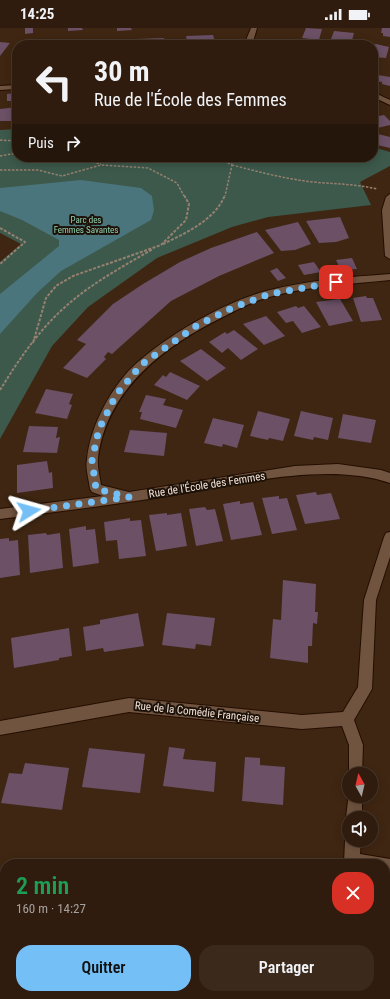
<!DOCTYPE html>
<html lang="fr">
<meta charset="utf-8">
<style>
:root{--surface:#2f1c0e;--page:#3b291c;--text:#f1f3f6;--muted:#a7a19e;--line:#4a3a2e;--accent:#74c0f6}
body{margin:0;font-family:"Roboto Condensed",sans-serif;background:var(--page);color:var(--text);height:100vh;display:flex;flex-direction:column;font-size:15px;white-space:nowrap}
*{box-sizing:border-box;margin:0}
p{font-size:13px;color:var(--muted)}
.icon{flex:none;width:22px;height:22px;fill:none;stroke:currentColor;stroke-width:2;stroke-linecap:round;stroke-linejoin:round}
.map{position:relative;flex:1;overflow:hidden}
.drawer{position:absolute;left:0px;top:831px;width:390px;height:140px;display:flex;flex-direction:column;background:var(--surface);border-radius:16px 16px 0 0;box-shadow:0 2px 10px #0003,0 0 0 1px var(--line)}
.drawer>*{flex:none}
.guide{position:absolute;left:12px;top:12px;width:366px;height:122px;border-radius:16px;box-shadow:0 2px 10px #0003,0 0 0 1px var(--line);background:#2f1c0e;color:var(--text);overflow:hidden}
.needle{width:26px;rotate:352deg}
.fabs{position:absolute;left:342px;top:739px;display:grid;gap:8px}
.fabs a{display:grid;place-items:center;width:36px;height:36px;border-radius:50%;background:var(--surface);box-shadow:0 2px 10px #0003,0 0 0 1px var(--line);font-size:20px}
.pin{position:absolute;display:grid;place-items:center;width:34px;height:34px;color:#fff;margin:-17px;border-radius:8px;box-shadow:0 2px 6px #0006}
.me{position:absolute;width:44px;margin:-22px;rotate:82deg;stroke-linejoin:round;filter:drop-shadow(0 0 3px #0008)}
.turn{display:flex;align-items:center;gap:14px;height:84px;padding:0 16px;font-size:18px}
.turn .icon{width:52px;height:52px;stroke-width:2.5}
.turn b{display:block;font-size:28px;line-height:34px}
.then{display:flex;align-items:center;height:38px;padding:0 16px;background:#0003;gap:8px;font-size:15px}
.round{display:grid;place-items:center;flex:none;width:42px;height:42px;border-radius:16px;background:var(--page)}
.summary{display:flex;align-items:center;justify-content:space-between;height:68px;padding:0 16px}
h1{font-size:24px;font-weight:600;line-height:30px;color:#1e9e55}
.action{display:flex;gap:8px;margin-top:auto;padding:8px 16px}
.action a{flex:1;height:46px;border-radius:16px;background:var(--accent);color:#111;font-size:16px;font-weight:600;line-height:46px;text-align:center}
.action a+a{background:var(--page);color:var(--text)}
.status{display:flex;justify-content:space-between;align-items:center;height:28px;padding:0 20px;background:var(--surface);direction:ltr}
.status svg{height:11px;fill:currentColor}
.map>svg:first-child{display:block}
.green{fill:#3c594b}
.water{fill:#4a757c}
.building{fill:#6b5066}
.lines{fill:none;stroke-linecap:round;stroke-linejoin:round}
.minor-casing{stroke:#240e00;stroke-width:2}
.path-far1{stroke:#968171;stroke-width:1.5;stroke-dasharray:2.5 1.5;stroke-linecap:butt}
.path{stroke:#968171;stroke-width:2;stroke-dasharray:3 1.5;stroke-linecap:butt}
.minor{fill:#70543f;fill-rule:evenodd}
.route{stroke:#74c0f6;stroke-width:7;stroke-dasharray:0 12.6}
.labels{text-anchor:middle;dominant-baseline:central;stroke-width:4;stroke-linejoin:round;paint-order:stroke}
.far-park-label{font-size:9px;fill:#90d0b1;stroke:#1d1209}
.street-label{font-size:11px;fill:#f3e2d6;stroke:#1d1209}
</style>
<div class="status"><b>14:25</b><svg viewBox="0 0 49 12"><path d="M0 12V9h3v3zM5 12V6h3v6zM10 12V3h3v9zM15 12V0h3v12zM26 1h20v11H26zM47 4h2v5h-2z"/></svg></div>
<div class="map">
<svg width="390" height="971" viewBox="0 0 390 971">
<rect width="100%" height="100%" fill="#3f2612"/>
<path class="green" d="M17,101V129H373V119L390,124V138L360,154L371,177L268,189L232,199L157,230L88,279L52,318L0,411V234L21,216L0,205V102Z"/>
<path class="water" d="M81,152L141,160L152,168L154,182L151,192L61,243L37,265L0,306V266L59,218V212L22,192L0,183V160Z"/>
<path class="building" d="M25,0H33V5L25,6Z
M68,0H82L83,2L68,3Z
M117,0H131L132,2L117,3Z
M306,0L322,1L319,12L302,10Z
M382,0H390V9L383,8V5H381Z
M334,3L354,5L351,16L330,14Z
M213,7L216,17H188L186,8Z
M164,10L165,17H137L136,11Z
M114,12L115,17H86V14Z
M0,14L10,15L0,28Z
M376,16L389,19L386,30L373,29V17Z
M378,47L390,49V58L382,56V54L376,53Z
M17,65V73H7V66Z
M17,79V93H0V81Z
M384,87L390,93V97L373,101V89Z
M374,105L390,109V120L373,116Z
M340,189L349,210L336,214L319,215L306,193Z
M298,194L311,216L295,222L281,223L265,202Z
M257,204L274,225L219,248L171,273L112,326L108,324L104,329L106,331L87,350L63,340L86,316L77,312L113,276L143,256L180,234L211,220Z
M352,230L357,241L341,242L336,232Z
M314,234L321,244L304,247L298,237Z
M277,240L286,250L278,253L270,243Z
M366,268L367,270H373L382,292L361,294L353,270Z
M340,271L353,293L329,298L316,274Z
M296,278L298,280L304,278L321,299L302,305L293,293L286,295L277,284Z
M266,288L285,308L264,317L243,296Z
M234,302L258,321L241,332L228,320L222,325L209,314L225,304L227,306Z
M201,321L226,340L207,353L180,333Z
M170,344L200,358L187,372L154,357L163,347L166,349Z
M46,361L73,366L69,376L72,377L67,391L35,385Z
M146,367L166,371L163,377L183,382L176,400L140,391L142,384H139Z
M258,383L290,391L283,413L269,410L268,412L250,408Z
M301,383L333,390L328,412L314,409L313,412L294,408Z
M343,386L376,392L371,415L338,410Z
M213,390L244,397L237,420L223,416L222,419L204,415Z
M29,398L58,399L56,410L60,409L57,425L23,424Z
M130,402L167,405L164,428L124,424Z
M47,433L49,445L52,444L53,460L17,465V437Z
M316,464L317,467L331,465L340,491L305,496L296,467Z
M279,468V471L287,470L297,502L272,506L262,470Z
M240,473V476L253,474L262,507L231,512L223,476Z
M205,479L207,482L215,481L223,513L196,518L189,481Z
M167,485V487L181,485L187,518L156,523L149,487Z
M130,490V493L141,492L146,528L119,531L117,512L106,513L104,494Z
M86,498V502L95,501L99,535L73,539L69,501Z
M46,505L47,507L60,505L63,540L30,545L28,507Z
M9,510V513L18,512L20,547L0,550V511Z
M283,552L316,556L315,584H318L317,596L313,595L312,618H308V635L270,630L273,591L281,592Z
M138,585L144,618L104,624L103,620L86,623L83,599L100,596V592Z
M167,585L215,590L211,618L196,616L195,621L162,617Z
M69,600L72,628L59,630V632L14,640L11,610Z
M169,719L185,721L183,731L216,734L214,764L163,758Z
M89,720L145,726L140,765L82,759Z
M245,729L260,730V737L285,739L283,777L242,773Z
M25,735L69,740L62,782L1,775L9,745L22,746Z
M0,852H5V901L0,900Z
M385,908L390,909V952L385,951Z"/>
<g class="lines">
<g class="minor-casing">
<path id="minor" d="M251,0H257L252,17H244Z
M17,57V61L0,62V58Z
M373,64L390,72V77L373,69Z
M390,166V231L385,228L382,182L386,169Z
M390,246V252C351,256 311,258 273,268C255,272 239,281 223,289C164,318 107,361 98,430C97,439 100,449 101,457L129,464L295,438L338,436L381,442L390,445V455C326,433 234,457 168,468C112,477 56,484 0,491V481L103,468L92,464L90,461C89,452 85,440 87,431C90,398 113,355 138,334C171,305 228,272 270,262C310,252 350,249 390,246Z
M390,504V529L376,572L372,661L354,692L363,717L362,746H349V749V717L342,698L302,701L129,684L0,707V693L129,670L302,687L343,684L358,659L364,572L384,509L386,505Z
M349,764V768H362V790H349V796L346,790Z
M349,806V812H361L360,826L390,831V847L385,846V836H344L345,812Z
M0,959L5,960V966H24L27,971H0Z
M326,966H344L341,971H323Z"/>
</g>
<path class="path-far1" d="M0,112L17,113
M0,128L17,125
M69,129L101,136
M217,129L232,137L225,168
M232,129V137C259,144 286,151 313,154C335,156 356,156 377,161
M0,142H38L62,148L101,137L148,140L177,155L184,168"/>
<path class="path" d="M0,200L25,214L0,236
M163,216C186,205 215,192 225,167
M33,315L46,270L56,258L73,248L161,217L186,192L189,176L184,167
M0,362C18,333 38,303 64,280C90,256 122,239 153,221"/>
<use href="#minor" class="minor"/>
</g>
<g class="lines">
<path class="route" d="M29,483L129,469L96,461L92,432L99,401L116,367L141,337L196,298L232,280L270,266L336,254"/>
</g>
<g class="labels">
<g class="far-park-label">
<text x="86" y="192">Parc des<tspan x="86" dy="10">Femmes Savantes</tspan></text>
</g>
<g class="street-label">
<text transform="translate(207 457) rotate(-9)">Rue de l'École des Femmes</text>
<text transform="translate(197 684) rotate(6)">Rue de la Comédie Française</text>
</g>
</g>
</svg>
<div class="fabs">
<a><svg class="needle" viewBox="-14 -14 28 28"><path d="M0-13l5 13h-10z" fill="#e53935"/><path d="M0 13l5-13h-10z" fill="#a7a19e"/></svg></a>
<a><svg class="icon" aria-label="sound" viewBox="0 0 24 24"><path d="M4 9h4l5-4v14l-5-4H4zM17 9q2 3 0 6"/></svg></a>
</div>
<div class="pin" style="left:336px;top:254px;background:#d93025"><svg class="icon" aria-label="arrive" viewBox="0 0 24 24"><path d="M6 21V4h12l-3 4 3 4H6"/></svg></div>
<svg class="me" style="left:29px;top:483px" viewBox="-20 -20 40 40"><path d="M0-17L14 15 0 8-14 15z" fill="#74c0f6" stroke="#fff" stroke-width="4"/></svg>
<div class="guide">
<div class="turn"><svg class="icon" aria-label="left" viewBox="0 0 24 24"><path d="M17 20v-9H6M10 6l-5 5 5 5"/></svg><div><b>30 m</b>Rue de l'École des Femmes</div></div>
<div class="then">Puis<svg class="icon" aria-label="right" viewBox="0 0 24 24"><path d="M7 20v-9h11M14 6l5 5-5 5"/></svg></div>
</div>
<section class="drawer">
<div class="summary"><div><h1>2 min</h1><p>160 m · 14:27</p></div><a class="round" style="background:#d93025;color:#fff"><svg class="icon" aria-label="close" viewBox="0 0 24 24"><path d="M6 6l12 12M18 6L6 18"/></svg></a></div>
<div class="action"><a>Quitter</a><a>Partager</a></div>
</section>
</div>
